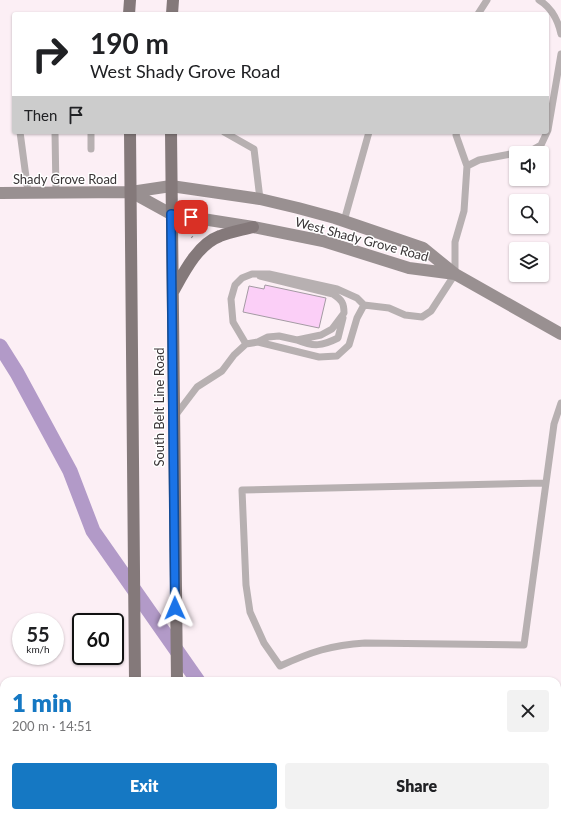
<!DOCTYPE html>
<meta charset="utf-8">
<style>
:root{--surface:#fff;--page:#f2f2f2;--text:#202124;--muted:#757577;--accent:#1578c3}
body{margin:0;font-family:Lato,sans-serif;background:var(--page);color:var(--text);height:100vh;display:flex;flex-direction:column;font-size:15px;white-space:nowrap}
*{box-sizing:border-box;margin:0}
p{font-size:13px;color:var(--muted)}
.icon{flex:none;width:22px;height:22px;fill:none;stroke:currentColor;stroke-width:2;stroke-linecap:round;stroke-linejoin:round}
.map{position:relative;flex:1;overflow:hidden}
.panel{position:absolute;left:0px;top:677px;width:561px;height:140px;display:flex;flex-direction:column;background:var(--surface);border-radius:12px 12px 0 0;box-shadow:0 1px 3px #0004}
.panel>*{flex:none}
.hud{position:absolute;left:12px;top:12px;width:537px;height:122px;border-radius:4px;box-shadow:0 1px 3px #0004;background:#fff;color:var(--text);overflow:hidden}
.fabs{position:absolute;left:509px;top:146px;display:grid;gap:8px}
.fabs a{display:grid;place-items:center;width:40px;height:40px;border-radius:4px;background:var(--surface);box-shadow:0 1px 3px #0004;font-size:20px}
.speed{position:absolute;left:12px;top:613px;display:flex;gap:8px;font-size:20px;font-weight:700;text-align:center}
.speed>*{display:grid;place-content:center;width:52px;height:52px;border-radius:50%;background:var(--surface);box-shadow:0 1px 3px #0004;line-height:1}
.speed small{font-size:10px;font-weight:400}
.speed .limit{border:2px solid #111;border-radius:6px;background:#fff;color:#111}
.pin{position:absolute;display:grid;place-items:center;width:34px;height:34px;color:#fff;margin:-17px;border-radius:8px;box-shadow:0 2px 6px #0006}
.me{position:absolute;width:44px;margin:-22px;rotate:359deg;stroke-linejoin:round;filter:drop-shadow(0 0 3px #0008)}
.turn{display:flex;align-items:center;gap:14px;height:84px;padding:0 12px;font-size:18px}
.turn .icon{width:52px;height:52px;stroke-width:2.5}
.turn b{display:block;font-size:28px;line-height:34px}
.then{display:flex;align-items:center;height:38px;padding:0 12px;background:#0003;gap:8px;font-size:15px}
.round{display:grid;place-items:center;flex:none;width:42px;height:42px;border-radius:4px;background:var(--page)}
.overview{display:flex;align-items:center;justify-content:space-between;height:68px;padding:0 12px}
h1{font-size:24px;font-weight:800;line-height:30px;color:var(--accent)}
.cta{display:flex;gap:8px;margin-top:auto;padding:8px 12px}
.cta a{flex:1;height:46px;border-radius:4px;background:var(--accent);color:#fff;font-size:16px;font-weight:800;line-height:46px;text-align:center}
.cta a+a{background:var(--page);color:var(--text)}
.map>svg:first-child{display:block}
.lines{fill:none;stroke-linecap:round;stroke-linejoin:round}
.canal{stroke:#b29ac8;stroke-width:15}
.building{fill:#fbcff7;stroke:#a49aa3}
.path{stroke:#999094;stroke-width:2.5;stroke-dasharray:1 3;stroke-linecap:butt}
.lane{stroke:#b7b0b1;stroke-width:7}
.secondary{stroke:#999091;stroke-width:12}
.primary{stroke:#84797a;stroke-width:12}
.route-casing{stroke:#114b97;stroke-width:10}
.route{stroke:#1a73e8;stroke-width:7}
.labels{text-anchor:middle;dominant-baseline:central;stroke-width:3;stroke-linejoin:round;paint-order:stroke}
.street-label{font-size:13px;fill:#3a3537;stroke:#fff}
</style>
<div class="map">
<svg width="561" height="817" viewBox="0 0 561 817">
<rect width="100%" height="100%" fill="#fceff5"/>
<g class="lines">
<path class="canal" d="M0,346L17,373L70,471L93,531L198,681
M249,817V813"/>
</g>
<path class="building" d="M265,285L326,298L319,328L243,312L249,286L264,289Z"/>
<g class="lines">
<path class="path" d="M191,229V236L194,239"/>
<path class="lane" d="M539,0C552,8 558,20 561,34
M478,14L487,0
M20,132L28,192
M55,132L56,192
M91,132V149
M224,132L254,149L260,199
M467,166L479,160L532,150L541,145L548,130L561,54
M344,221L369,132
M297,340C314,347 322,346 338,338L343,318
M258,342L319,357L337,356L349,345L357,318L364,305
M246,344L233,322L231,299L235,285L242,278L252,274H269L337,289L357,298L364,305L389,308L405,315L422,317L431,311L455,274V242L464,211L467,166L456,135L457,132
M175,416L197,387L222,371L234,355L246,344L258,342L268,337L279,336L297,340L321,335L332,329L344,313C344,303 342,300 333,294L260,276
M545,483L242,490L246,585L250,612L264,643L280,666C311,652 331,645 365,643L524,645L554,424L561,403"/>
<path class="secondary" d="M131,192L171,214L253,227L323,241L409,268L455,274
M0,193L131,192L171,186L260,199L298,208L335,218L423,248L455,274L561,334"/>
<path class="primary" d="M129,14L130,0
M172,14L173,0
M130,132L135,681
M171,132L177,681
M173,292C184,272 198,244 220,236C230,232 242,230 253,227
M136,813V817
M178,813V817"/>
</g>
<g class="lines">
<g class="route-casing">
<path id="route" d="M175,608L171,214L191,217"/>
</g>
<use href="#route" class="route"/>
</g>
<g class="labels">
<g class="street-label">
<text x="65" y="179">Shady Grove Road</text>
<text transform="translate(362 239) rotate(15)">West Shady Grove Road</text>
<text transform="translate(159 407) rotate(-90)">South Belt Line Road</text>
</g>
</g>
</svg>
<div class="fabs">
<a><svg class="icon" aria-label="sound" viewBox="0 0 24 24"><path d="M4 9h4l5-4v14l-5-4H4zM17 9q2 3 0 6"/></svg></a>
<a><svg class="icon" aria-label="search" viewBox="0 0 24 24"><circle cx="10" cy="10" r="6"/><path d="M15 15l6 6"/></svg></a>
<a><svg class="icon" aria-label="layers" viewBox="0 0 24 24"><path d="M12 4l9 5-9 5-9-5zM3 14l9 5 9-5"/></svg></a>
</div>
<div class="speed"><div>55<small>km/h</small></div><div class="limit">60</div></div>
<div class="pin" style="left:191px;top:217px;background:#d93025"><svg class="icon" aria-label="arrive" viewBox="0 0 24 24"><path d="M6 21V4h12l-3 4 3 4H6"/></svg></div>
<svg class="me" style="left:175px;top:608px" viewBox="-20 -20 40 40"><path d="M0-17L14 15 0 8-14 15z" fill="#1a73e8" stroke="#fff" stroke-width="4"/></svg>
<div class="hud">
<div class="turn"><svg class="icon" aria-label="right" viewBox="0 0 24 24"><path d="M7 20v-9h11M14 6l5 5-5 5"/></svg><div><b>190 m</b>West Shady Grove Road</div></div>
<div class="then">Then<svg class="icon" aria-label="arrive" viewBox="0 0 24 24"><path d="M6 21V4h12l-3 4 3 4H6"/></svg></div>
</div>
<section class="panel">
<div class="overview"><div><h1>1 min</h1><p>200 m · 14:51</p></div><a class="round"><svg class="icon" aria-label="close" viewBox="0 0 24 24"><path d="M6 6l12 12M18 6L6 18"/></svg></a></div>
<div class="cta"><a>Exit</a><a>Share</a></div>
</section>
</div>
